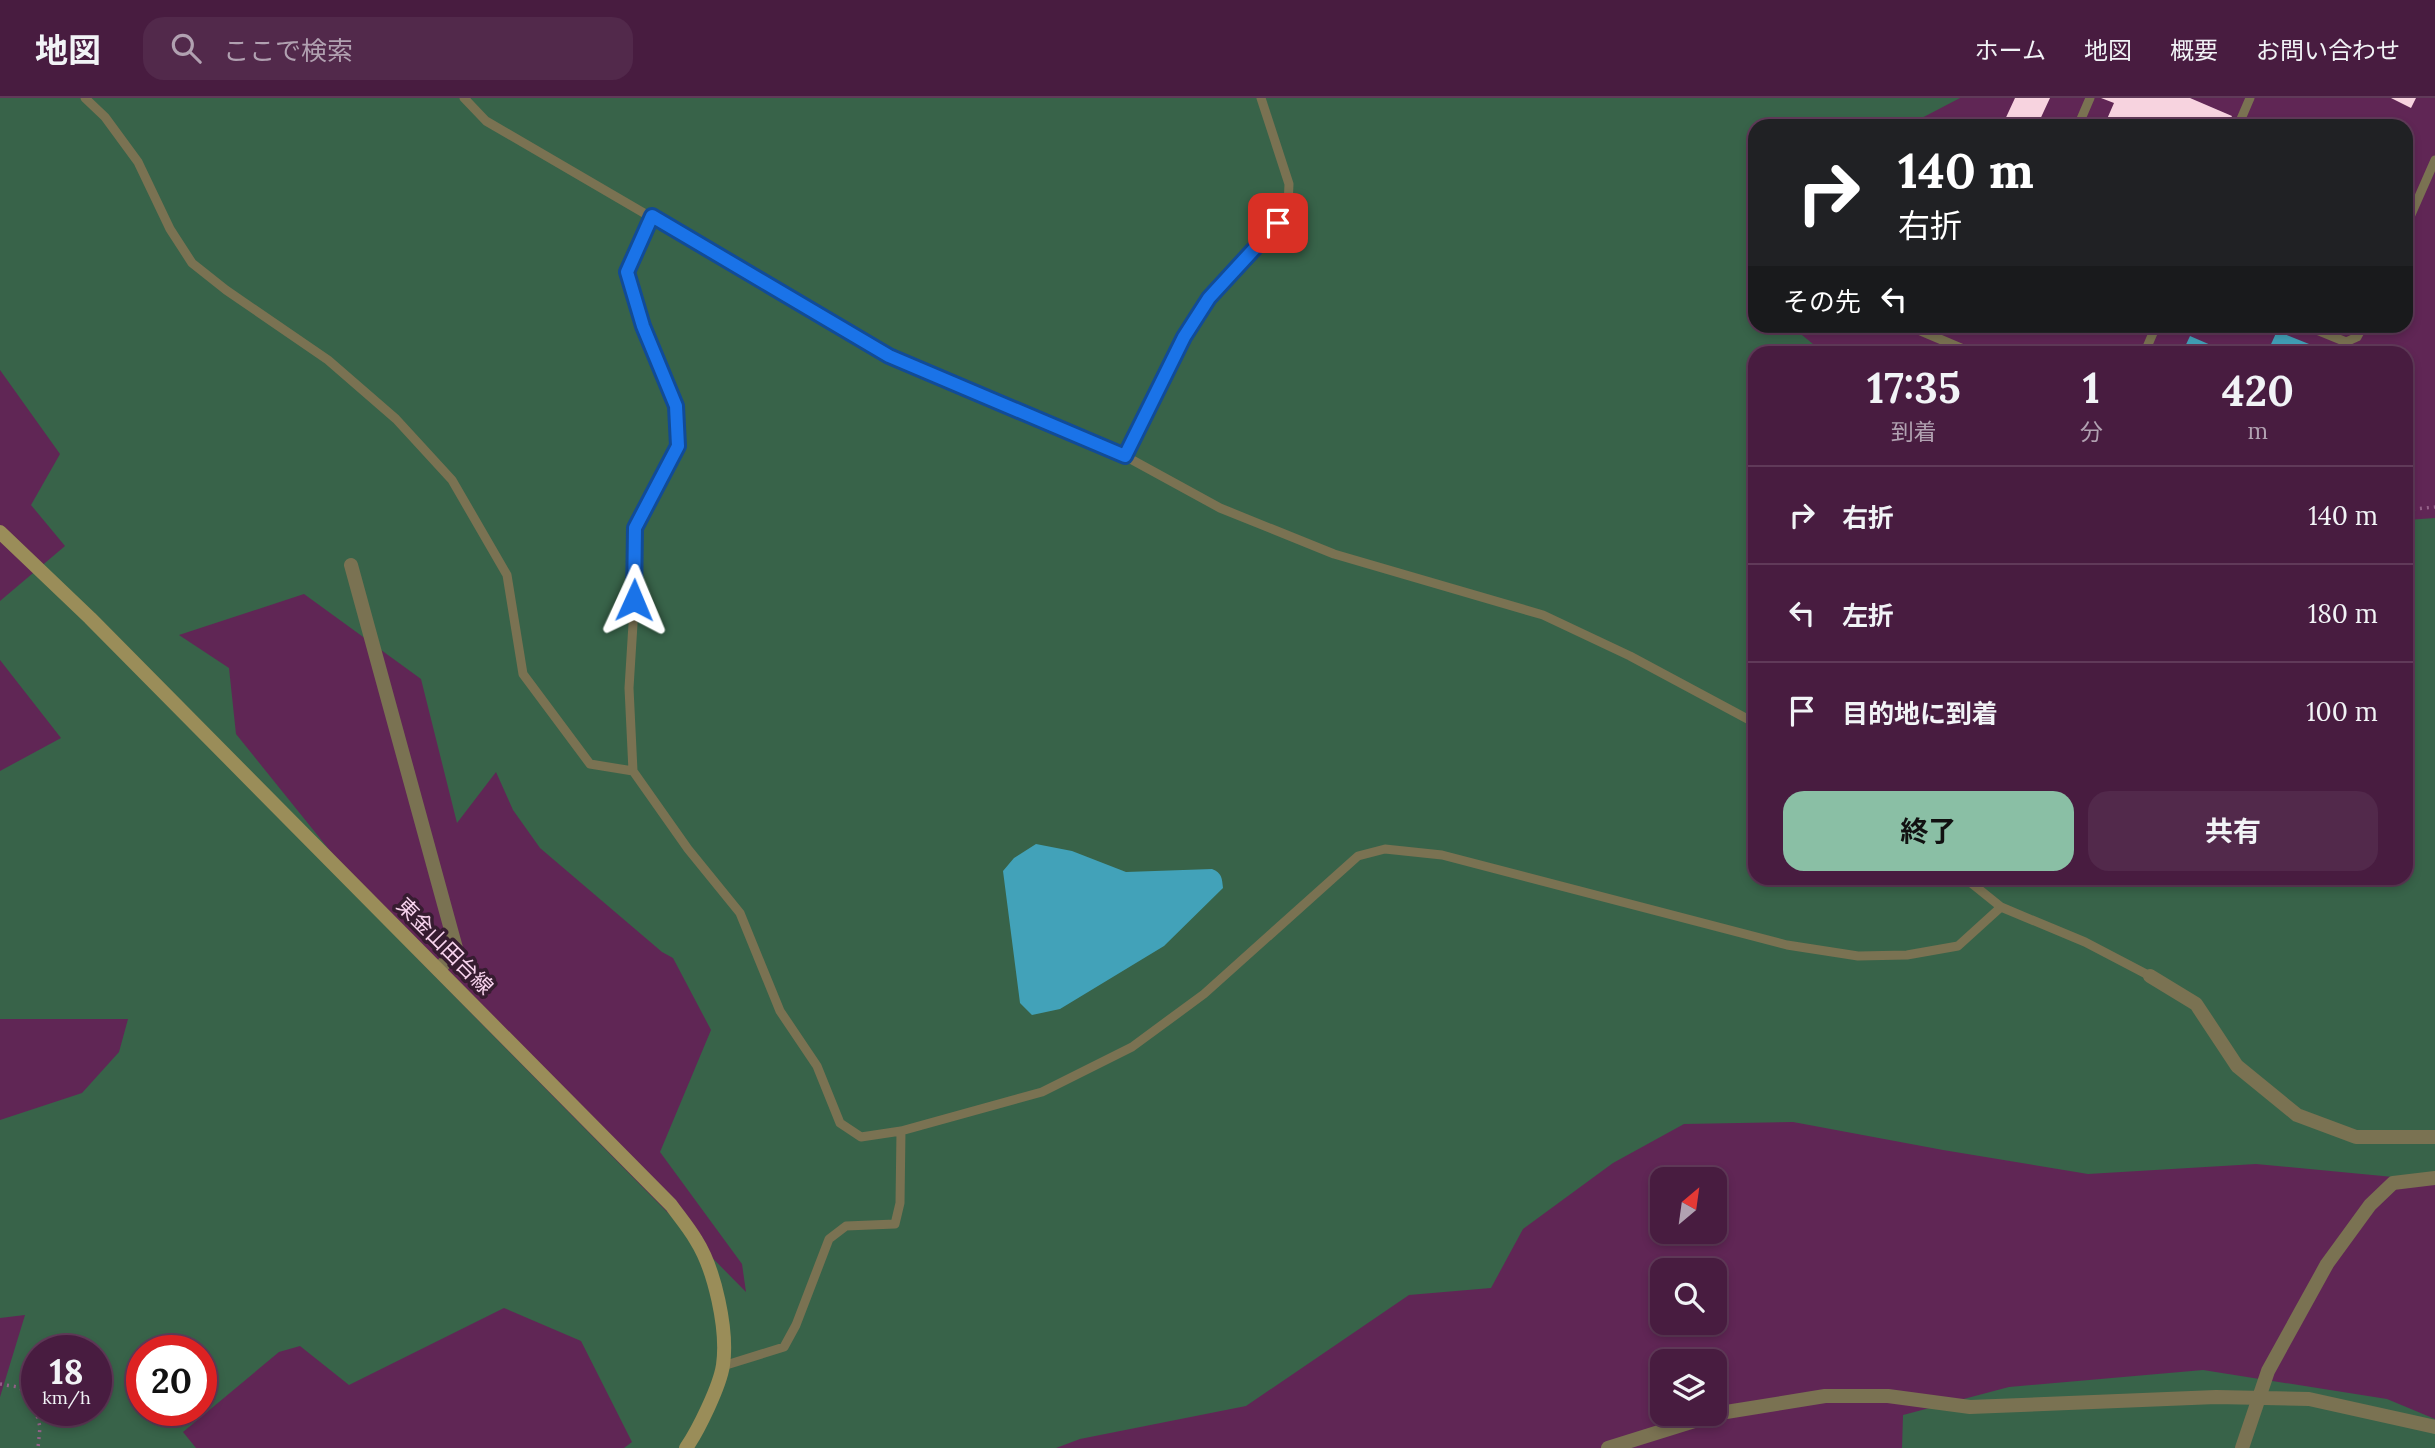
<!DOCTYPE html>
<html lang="ja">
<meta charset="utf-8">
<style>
:root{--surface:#481c40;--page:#52294b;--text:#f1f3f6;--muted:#b1a1b1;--line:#603a59;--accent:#8abfa5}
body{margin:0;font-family:Lora,"Noto Sans JP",serif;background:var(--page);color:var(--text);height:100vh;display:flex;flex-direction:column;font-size:26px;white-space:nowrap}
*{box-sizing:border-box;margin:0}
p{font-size:23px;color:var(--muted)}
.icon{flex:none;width:38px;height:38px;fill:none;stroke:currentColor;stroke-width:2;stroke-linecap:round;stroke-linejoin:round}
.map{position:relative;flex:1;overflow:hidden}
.details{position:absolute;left:1748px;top:248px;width:665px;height:539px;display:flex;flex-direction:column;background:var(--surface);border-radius:21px;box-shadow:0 4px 10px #0003,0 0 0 2px var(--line)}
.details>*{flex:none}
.top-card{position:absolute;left:1748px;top:21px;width:665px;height:214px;border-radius:21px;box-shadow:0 4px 10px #0003,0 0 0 2px var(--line);background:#202124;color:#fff;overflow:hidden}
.needle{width:46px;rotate:29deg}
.fabs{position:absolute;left:1650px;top:1069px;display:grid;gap:14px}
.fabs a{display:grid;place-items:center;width:77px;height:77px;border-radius:14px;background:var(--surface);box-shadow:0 4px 10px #0003,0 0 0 2px var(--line);font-size:35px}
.speed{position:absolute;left:21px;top:1237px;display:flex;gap:14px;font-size:35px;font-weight:700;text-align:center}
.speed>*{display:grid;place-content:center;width:91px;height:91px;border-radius:50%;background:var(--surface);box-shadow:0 4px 10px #0003,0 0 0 2px var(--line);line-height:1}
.speed small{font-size:18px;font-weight:400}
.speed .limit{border:10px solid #d22;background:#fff;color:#111}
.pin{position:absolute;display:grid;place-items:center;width:60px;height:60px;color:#fff;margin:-30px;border-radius:14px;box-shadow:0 4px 10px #0006}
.me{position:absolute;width:77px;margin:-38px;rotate:1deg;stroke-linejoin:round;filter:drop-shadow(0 0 5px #0008)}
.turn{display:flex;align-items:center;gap:24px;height:147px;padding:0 35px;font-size:32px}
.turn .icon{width:91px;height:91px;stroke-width:2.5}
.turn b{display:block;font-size:49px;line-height:60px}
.then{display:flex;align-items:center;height:66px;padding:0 35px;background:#0003;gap:14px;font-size:26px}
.eta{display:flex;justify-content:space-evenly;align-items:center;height:119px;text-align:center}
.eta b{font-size:42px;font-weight:700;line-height:49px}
.button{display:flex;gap:14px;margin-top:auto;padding:14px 35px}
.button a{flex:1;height:80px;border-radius:21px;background:var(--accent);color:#111;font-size:28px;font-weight:700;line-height:80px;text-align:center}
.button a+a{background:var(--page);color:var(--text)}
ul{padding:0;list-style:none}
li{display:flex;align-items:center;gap:21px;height:98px;padding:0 35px;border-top:2px solid var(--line)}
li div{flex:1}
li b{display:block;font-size:26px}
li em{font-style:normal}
header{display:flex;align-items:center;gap:42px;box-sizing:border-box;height:98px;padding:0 35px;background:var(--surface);border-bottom:2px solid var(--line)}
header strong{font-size:33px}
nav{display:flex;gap:38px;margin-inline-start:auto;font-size:24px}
.search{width:490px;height:63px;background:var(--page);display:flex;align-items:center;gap:18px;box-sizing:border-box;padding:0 24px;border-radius:21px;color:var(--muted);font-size:26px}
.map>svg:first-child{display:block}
.green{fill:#386349;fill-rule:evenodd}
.water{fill:#42a2b9}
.building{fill:#f7d3df}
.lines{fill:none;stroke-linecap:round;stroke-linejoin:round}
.path{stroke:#946189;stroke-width:3.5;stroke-dasharray:2 5;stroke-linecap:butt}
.lane{stroke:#7a7252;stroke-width:9}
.street{stroke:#7a7252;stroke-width:14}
.secondary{stroke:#9a8d59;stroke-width:14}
.route-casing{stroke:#114b97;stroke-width:18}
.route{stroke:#1a73e8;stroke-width:12}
.labels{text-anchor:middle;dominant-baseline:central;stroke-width:7;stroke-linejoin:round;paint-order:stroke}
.street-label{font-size:21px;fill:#f8d4ee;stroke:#361c30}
</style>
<header>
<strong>地図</strong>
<div class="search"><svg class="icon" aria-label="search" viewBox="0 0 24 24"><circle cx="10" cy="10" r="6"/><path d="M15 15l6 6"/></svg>ここで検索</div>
<nav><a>ホーム</a><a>地図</a><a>概要</a><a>お問い合わせ</a></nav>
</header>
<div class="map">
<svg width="2435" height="1350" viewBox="0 0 2435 1350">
<rect width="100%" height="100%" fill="#602655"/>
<path class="green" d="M0,0H1960L1916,23L1911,28H1755V177L1748,191L1755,197V228H1791L1824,255L1755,256V780H2406V422L2435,420V1083L2256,1066L2088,1076L1943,1052L1793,1024L1684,1026L1613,1065L1523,1131L1491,1190L1409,1197L1246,1308L1080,1341L1056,1350H624L632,1344L581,1243L504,1210L349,1287L300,1248L279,1254L183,1334L196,1350H0V1299L25,1217L0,1220V1022L82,995L119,954L128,921H0V673L61,640L0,562V503L65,448L31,407L60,356L0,272ZM304,496L421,581L457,725L496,674L513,712L540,750L662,854L673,860L711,932L660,1054L742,1166L746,1194L414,857L236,636L229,570L179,537ZM37,1253H96V1312H37ZM142,1253H201V1312H142Z
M2203,1272L2387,1301L2435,1321V1350H1902L1903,1317L2009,1289Z"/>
<path class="water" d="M2277,233L2314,248L2311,255H2267Z
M2190,238L2220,251L2218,255H2182Z
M1036,746L1072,753L1126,774L1212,771C1222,775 1222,780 1223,790L1164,848L1060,911L1032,917L1020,905L1003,773L1014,760Z"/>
<path class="building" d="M2015,0H2050L2037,28H2002Z
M2101,0H2190L2232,18L2227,28H2104L2114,5Z
M2391,0H2416L2411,10Z"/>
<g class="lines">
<path class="path" d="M2406,412L2435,409
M0,1286L18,1289L32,1298L40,1329L38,1350"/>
<path class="lane" d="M85,0L105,19L138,64L170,131L192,165L226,192L328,262L396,321L452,382L507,477L523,576L590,666L633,673
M464,0L486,23L889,258L1125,358L1220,410L1334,456L1543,517L1630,558L1755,625
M2078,28L2090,0
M2238,28L2250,0
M652,119L627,175L643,228L676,308L678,348L635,431L633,526L629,590L633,673L688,751L740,815L780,913L817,968L840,1025L861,1039L901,1033L1042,994L1132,949L1204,896L1358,758L1385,751L1442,757L1787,847L1858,858L1907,857L1958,848L2001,809
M2406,128L2435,62
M1909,228L1975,256
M2307,228L2346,244L2357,239L2363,228
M2144,256L2156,228
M1125,358L1184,239L1209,200L1278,126L1288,108L1289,86L1261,0
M1965,780L2001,809L2085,844L2150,878
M723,1268L784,1249L796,1227L829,1141L846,1128L895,1126L900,1105L901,1033"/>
<path class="street" d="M351,467L456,850L439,872
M2150,878L2196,906L2237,968L2297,1017L2356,1039H2435
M1608,1350L1720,1315L1825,1298H1888L1970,1309L2216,1299L2309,1301L2435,1329
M2242,1350L2268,1273L2327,1166L2370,1107L2393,1085L2435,1080"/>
<path class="secondary" d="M0,434L90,520L671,1107C679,1118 689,1130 696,1142C715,1172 728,1232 723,1267C720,1288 698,1333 686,1350"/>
</g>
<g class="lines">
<g class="route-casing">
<path id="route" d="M634,502L635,430L678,348L676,308L643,228L627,174L652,118L889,258L1125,358L1184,239L1209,200L1278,125"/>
</g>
<use href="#route" class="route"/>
</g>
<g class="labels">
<g class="street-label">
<text transform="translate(445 848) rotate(45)">東金山田台線</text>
</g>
</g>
</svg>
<div class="fabs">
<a><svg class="needle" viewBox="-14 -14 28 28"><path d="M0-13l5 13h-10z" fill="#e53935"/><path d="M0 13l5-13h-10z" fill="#b1a1b1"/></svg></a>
<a><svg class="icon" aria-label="search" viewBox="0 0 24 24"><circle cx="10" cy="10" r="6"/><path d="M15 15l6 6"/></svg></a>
<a><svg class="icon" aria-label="layers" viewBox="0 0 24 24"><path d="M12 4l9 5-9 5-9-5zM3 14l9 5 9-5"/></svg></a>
</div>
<div class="speed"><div>18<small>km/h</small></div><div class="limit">20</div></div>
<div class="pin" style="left:1278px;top:125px;background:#d93025"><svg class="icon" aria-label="arrive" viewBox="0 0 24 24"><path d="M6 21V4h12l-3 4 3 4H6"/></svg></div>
<svg class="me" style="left:634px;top:502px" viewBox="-20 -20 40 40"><path d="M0-17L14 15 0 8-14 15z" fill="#1a73e8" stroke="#fff" stroke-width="4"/></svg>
<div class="top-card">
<div class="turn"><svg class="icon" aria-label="right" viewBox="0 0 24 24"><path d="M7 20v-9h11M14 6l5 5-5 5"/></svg><div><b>140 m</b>右折</div></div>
<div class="then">その先<svg class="icon" aria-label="left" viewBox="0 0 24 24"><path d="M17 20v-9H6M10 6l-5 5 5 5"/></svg></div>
</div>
<section class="details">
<div class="eta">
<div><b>17:35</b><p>到着</p></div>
<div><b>1</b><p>分</p></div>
<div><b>420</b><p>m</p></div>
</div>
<ul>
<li><svg class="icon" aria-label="right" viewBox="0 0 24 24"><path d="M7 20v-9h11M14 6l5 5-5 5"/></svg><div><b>右折</b></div><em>140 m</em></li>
<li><svg class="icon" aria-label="left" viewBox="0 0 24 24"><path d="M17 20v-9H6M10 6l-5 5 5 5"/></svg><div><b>左折</b></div><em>180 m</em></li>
<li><svg class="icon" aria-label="arrive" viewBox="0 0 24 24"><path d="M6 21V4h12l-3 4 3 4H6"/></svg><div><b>目的地に到着</b></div><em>100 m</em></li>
</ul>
<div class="button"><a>終了</a><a>共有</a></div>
</section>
</div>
